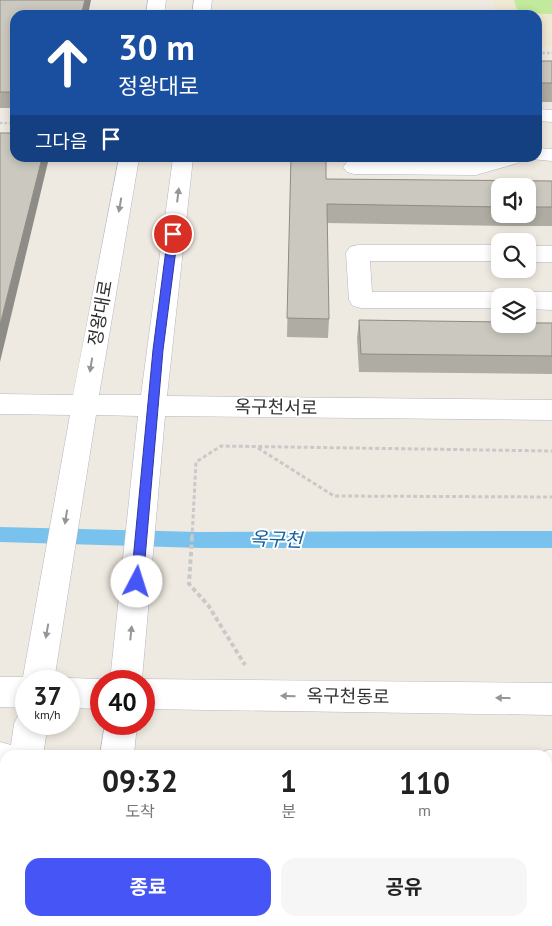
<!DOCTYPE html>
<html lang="ko">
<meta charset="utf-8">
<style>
:root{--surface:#fff;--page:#f6f6f6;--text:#222;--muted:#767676;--accent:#4656f6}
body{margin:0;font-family:"PT Sans","Noto Sans KR",sans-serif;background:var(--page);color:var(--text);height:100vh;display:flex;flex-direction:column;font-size:19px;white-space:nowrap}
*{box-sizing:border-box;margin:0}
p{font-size:16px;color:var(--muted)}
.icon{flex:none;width:28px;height:28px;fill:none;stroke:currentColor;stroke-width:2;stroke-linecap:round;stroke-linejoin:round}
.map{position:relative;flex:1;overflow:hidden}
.drawer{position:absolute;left:0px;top:750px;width:552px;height:176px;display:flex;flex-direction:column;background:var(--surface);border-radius:15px 15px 0 0;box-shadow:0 2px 8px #0003}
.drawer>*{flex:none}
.top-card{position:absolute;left:10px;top:10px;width:532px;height:152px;border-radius:15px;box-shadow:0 2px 8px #0003;background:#1a4fa0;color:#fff;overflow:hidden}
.buttons{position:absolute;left:491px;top:178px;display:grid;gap:10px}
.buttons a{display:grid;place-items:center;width:45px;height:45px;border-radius:10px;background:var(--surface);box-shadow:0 2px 8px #0003;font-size:25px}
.speed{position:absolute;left:15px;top:670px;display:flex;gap:10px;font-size:25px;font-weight:700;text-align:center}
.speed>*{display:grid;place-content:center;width:65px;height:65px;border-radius:50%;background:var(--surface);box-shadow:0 2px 8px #0003;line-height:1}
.speed small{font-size:12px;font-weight:400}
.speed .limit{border:8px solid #d22;background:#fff;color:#111}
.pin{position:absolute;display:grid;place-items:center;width:42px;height:42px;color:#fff;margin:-21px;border:2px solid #fff;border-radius:50%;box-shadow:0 1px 5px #0007}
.me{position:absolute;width:55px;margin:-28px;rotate:5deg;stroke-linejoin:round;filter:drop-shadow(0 0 4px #0008)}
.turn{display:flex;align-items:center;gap:18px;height:105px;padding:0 25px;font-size:22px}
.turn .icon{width:65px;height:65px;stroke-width:2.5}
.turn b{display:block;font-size:35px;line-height:42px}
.then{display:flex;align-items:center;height:48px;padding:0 25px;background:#0003;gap:10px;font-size:19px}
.eta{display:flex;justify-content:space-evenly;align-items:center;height:85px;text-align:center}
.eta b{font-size:30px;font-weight:700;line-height:35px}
.cta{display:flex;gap:10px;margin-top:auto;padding:10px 25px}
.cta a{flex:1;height:58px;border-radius:15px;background:var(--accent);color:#fff;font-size:20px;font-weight:700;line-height:58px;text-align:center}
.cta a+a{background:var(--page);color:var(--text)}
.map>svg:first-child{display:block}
.education{fill:#efe8d2}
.pitch{fill:#c1ea9c}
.water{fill:#78c2ed}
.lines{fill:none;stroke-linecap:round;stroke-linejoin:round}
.minor-casing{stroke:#b4b6c0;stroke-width:1}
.path-far2{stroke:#c9c9c9;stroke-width:2.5;stroke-dasharray:2.5 2;stroke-linecap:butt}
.path-far1{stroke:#c9c9c9;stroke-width:3;stroke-dasharray:4 2.5;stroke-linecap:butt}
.path{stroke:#c9c9c9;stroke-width:4;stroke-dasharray:4.5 3;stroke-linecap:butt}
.minor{fill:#fff;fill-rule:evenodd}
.wall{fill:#afaca4;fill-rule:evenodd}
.shaded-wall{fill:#8e8c86}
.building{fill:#cbc8bf;stroke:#8e8c86}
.oneway{fill:#969696}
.route{fill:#4656f6;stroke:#2e38a0}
.labels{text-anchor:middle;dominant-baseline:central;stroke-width:4;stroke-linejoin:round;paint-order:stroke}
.street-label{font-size:18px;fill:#2e2e2e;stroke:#fff}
.water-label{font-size:19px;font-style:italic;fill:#11609f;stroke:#fff}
</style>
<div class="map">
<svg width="552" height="926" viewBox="0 0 552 926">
<rect width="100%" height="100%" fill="#efeae1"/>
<path class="education" d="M493,0H552V47H538V15H496Z"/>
<path class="pitch" d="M514,0H552V14L518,13Z"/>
<path class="water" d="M0,527L199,532L552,531V548H201L0,542Z"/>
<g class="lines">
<g class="minor-casing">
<path id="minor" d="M148,0H166L164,15H146Z
M194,0H212L210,15H192Z
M538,109L552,110V122L538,121Z
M538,148L552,149V161L531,159L538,158Z
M119,158H139L99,395H141L173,158H193L167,396L552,400V420L165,416L142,679L552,683V715L144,709V681H110L138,416L96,415L54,681H26V708L0,707V677H23L70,415L0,414V394L73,395Z
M489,158H521L518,163L476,175L354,174L347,172L343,167L347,162L354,160L475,161Z
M358,245H500V261H370L372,292H500L510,296H500V308H361L353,306L349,300L346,253L350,247Z
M528,246H552V262H528Z
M528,292H552V310L528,309V296H519Z
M69,678L101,679L108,681H101V709L69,708V681H60Z
M26,710V724H48L43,755H5V776H0V742L11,745L14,724L19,713Z
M105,724H137L134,755H100Z
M548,750H552V784H548V755H536Z
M5,857V920L0,922V859Z
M79,921H117V926H79Z"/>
</g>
<path class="path-far2" d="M538,53H552
M0,123H15"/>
<path class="path-far1" d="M258,448L334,496L552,497
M192,538L196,462L221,446L552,451"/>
<path class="path" d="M192,537L189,584L208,605L245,665"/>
<use href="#minor" class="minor"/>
</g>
<path class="wall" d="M0,0L15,15V108H0Z
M538,61H552V102H538Z
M291,158L326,179L552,181V226H510L327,223L329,319L328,338L287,337ZM500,186H528V214H500Z
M359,320L552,323V374L359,372L357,338Z
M548,853H552V926H454L372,924V921H548Z"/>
<path class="shaded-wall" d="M85,0H91L88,15H81Z
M42,158H49L0,362V325Z"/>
<path class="building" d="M0,0H85L81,15H15V92H0Z
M538,61H552V83H538Z
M0,133H15V158H42L0,325Z
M291,158H326V179L552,181V207H528V186H500V207L327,204L329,319L287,318Z
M359,320L500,322V324H528V323H552V356L361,354Z
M548,853H552V921H548Z"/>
<defs><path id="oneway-solid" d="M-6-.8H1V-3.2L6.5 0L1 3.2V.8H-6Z" transform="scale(1.25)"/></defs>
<g class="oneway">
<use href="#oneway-solid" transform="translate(178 195) rotate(-83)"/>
<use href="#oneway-solid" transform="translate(120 205) rotate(100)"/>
<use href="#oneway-solid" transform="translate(91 365) rotate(99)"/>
<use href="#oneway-solid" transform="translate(66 517) rotate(99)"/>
<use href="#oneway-solid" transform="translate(47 631) rotate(100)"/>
<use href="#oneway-solid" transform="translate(131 633) rotate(-84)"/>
<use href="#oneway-solid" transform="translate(288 696) rotate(-179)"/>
<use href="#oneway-solid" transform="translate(503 698) rotate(-179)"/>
</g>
<path class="route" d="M173,231L178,234L163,350L143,582L141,586L137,588L133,586L131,582L153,350L168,234Z"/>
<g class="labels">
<g class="street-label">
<text transform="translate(100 313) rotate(-80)">정왕대로</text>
<text transform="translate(276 407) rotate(1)">옥구천서로</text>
<text transform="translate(348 696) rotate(1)">옥구천동로</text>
</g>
<g class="water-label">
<text transform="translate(276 539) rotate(2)">옥구천</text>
</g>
</g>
</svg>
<div class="buttons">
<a><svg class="icon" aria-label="sound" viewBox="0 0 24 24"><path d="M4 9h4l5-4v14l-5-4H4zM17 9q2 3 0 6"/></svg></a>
<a><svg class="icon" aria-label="search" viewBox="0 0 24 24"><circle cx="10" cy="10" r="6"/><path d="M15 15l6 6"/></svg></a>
<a><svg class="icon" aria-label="layers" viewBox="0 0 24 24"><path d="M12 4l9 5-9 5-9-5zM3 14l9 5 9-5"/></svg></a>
</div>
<div class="speed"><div>37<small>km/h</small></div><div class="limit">40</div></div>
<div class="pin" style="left:173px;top:234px;background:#d93025"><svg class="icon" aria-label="arrive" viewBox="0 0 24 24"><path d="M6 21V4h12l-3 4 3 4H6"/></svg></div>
<svg class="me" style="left:137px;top:582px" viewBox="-20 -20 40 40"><circle r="19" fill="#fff"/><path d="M0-13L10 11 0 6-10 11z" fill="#4656f6"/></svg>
<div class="top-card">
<div class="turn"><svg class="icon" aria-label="ahead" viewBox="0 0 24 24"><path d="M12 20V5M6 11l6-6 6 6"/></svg><div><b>30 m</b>정왕대로</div></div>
<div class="then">그다음<svg class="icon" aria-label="arrive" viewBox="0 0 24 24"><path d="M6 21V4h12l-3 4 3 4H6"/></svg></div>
</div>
<section class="drawer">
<div class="eta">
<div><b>09:32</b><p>도착</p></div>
<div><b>1</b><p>분</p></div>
<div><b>110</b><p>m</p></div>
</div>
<div class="cta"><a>종료</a><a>공유</a></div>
</section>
</div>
